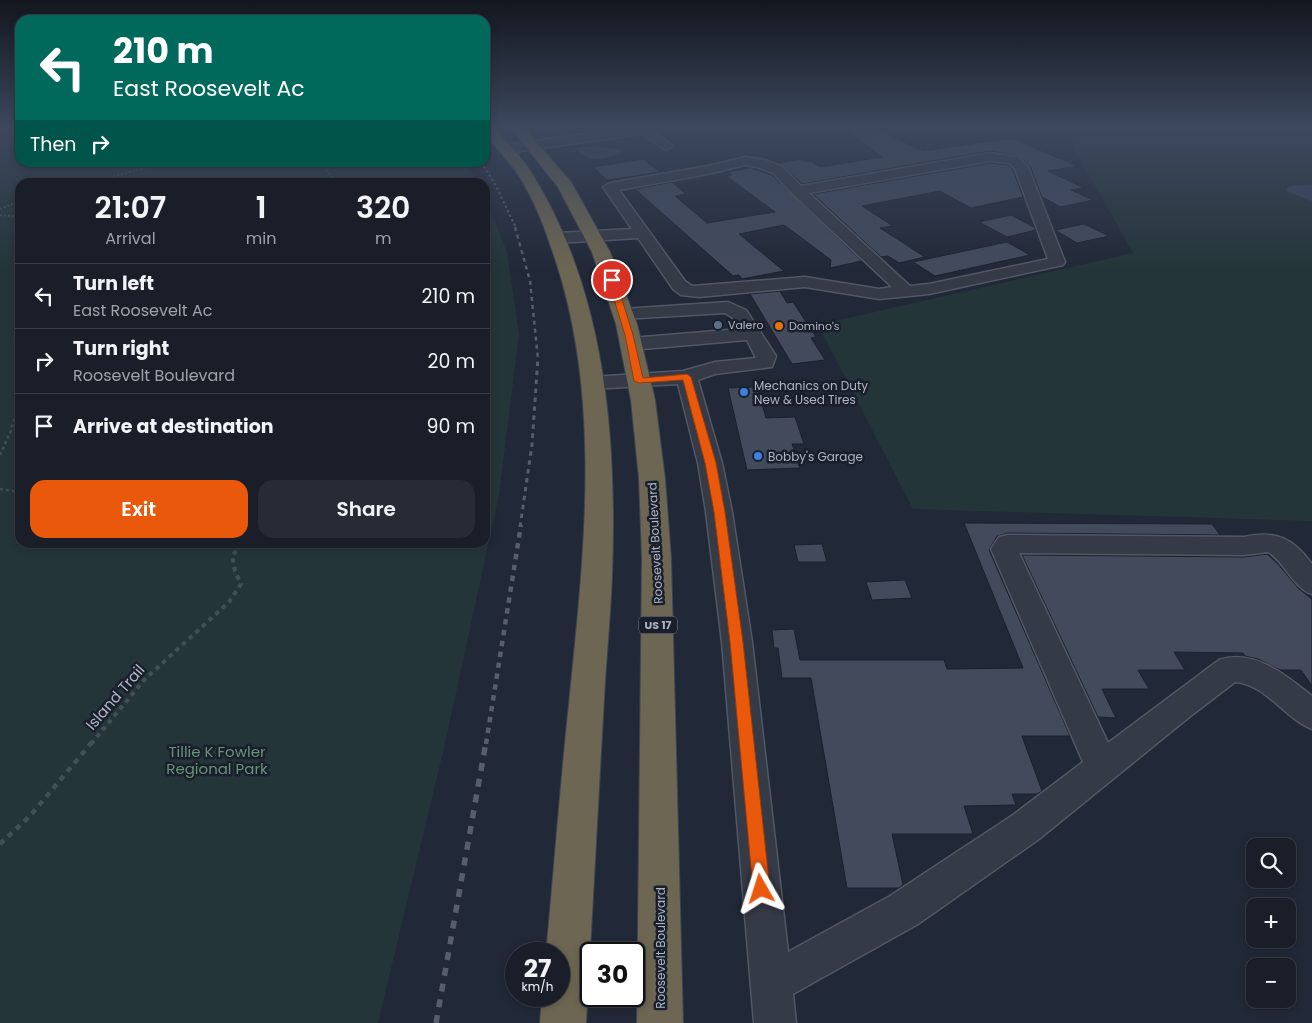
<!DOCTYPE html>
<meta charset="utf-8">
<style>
:root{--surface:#191e29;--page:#262b35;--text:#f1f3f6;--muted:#9fa2a8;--line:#373c46;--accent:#ea580c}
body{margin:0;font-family:Poppins,sans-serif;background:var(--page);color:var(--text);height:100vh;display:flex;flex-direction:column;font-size:19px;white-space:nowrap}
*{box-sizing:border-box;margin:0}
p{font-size:16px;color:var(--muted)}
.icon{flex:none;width:28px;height:28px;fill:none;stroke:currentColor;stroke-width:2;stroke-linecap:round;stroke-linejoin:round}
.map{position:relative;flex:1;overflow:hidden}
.drawer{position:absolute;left:15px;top:178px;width:475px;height:370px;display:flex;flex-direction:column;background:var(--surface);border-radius:15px;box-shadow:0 2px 8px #0003,0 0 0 1px var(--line)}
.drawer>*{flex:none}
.guide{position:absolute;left:15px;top:15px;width:475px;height:152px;border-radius:15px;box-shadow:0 2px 8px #0003,0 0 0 1px var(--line);background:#00695c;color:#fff;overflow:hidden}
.controls{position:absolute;left:1246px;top:838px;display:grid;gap:10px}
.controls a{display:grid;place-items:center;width:50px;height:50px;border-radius:10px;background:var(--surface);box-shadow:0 2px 8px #0003,0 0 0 1px var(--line);font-size:25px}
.speed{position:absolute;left:505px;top:942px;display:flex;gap:10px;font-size:25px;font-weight:700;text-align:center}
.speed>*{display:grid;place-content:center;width:65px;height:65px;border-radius:50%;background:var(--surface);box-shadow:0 2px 8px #0003,0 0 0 1px var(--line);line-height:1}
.speed small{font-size:12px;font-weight:400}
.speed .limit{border:2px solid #111;border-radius:8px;background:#fff;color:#111}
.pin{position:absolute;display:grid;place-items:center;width:42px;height:42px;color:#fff;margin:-21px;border:2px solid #fff;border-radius:50%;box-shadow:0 1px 5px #0007}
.me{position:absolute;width:55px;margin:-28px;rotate:354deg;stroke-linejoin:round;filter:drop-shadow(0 0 4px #0008)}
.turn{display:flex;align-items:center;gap:18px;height:105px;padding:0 15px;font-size:22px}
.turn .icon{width:65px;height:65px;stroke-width:2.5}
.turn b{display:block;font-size:35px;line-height:42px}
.then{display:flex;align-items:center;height:48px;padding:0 15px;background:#0003;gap:10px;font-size:19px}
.eta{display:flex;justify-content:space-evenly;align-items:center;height:85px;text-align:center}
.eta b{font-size:30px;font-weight:600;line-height:35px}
.cta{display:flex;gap:10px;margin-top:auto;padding:10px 15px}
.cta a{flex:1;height:58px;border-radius:15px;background:var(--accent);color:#fff;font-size:20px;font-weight:600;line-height:58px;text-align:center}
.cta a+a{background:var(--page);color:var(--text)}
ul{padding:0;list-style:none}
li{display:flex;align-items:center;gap:15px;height:65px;padding:0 15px;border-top:1px solid var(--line)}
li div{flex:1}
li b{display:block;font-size:19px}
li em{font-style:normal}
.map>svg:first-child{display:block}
.green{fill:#243539}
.water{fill:#37435f}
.building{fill:#424a5c;stroke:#1c212e}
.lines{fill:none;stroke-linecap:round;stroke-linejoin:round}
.minor-casing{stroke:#525765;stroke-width:3}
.highway-casing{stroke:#3f4452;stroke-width:2}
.path-far3{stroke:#415055;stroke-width:2;stroke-dasharray:2 2;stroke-linecap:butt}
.path-far2{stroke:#415055;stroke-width:2.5;stroke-dasharray:3 3;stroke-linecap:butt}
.path-far1{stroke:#415055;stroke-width:4;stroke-dasharray:4.5 4.5;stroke-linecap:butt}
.path{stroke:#415055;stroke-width:4.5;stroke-dasharray:5.5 5.5;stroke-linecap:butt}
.minor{fill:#353a47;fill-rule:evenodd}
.highway{fill:#6d6652;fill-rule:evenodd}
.rail-far4{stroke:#575d6e;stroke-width:2;stroke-dasharray:2.5 2.5;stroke-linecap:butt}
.rail-far3{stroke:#575d6e;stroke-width:2.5;stroke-dasharray:4 4;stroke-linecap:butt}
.rail-far2{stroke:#575d6e;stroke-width:3;stroke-dasharray:4.5 4.5;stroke-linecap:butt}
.rail-far1{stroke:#575d6e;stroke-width:4.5;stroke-dasharray:5.5 5.5;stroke-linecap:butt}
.rail{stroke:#575d6e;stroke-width:5.5;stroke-dasharray:8 8;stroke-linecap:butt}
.route{fill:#ea580c;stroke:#983908}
.service-dot{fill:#5c6f8a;stroke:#1a1f2c;stroke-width:2}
.food-dot{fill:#e8710a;stroke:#1a1f2c;stroke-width:2}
.shop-dot{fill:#3f7fe0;stroke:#1a1f2c;stroke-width:2}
.labels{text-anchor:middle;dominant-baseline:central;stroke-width:5;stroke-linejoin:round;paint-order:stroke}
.far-poi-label{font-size:11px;fill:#afb4c4;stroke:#1a1f2c;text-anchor:start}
.shield{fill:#1a1f2c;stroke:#828796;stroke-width:1}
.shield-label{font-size:11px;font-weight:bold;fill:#afb4c4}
.poi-label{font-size:12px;fill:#afb4c4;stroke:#1a1f2c;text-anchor:start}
.street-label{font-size:12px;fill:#afb4c4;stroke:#1a1f2c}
.near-street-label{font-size:15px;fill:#afb4c4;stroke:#1a1f2c}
.near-park-label{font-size:15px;fill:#689377;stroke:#1a1f2c}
</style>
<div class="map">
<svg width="1312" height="1023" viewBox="0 0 1312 1023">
<rect width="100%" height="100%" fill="#212837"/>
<path class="green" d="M0,127H20V162H465L479,182H20V542H485V196L507,252L519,334L499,495L444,748L378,1023H0Z
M1066,127H1312V521L913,509L818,325L1133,253L1076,152Z"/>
<path class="water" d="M597,146L621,150V151C606,161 586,163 575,148Z
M1312,185V201L1288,192L1286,189L1290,186Z"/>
<path class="building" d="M868,127H873L923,151L1012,138L1077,166L1048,171L1084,188L1071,190L1093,200L1061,207L1042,197L1030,166L1019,156L990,151L802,184L784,166L778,163L802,159L806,162L810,161L820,167L882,157L847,130Z
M643,159L660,172L607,180L593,167Z
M990,163L1008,165L1013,170L1023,197L971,208L940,191L862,206L893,226L880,228L925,257L899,263L888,256L881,257L813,194Z
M751,168L772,175L862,261L830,268L831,260L784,225L739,234L784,271L742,279L739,275L733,276L635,189L672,182L686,194L675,196L707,223L775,212L726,176L732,175L728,172Z
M1011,215L1034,227L1036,230L1007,237L979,222Z
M1084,224L1109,236L1077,243L1055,230Z
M1007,242L1030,255L935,276L913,262Z
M780,291L787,303L793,302L816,337L811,338L825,360L792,364L750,294Z
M757,387L766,418L795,417L804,444H792L800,468L747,470L728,388Z
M964,523L1212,524L1220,535L1008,533L997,536L989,550L1070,736H1022L1042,791L1037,794H1012L1016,805L964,806L973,834H892L903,885L899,888H847L811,678H782L778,648H774L772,630L794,629L800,660H944L947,669L1023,668Z
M822,544L827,562H798L794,545Z
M1267,554L1278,564L1298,588L1312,599V686L1301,670H1280L1258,659L1245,656L1243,653L1174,652L1185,670H1138L1149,689H1102L1116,718L1098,717L1022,555L1244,557Z
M905,580L912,598L872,600L866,582Z"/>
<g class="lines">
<g class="minor-casing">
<path id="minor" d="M635,127H648L672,146L666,150L642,134L506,153L500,149L506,145Z
M990,153L1018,157L1028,167L1065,262L1063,265L929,294L879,299L805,287L699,297L681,295L673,289L638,238L558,243L552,241L550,238L552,235L558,233L632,229L603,187L610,183L708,166L745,157L765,160L783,167L801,186ZM990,161L1009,163L1015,169L1048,259L929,284L910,286L809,193ZM745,165L757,167L773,173L793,194L892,287L879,289L805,277L692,286L685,281L619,190L708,174Z
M728,302L746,310L776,356L772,367L715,374L698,380L722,463L732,512L752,642L788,952L890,896L1013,815L1083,762L991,549L999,537L1008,535L1244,537C1276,530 1293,538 1312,564V594C1293,588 1286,563 1268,552L1244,555L1019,553L1108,743L1219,660C1254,648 1287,676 1312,696V729C1285,719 1266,684 1235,682L1188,718L1039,839L918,924L793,994L796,1023H754L722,642L706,512L698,463L678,384L592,389L585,387L582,383L585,379L592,377L683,371L715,362L756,358L747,340L631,350L624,348L621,344L624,340L631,338L740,329L733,318L725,313L623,319L617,318L614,314L617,310L623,309Z"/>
</g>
<g class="highway-casing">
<path id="highway" d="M485,127H493C505,141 519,154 529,169C606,289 617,438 612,577C610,624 605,670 603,717C597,819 592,921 586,1023H540L542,996H559V954H546C554,871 560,787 569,704C584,553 604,394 551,247C542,220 531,193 515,170C506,158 495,146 485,134Z
M510,127H523L571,182L610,252L637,324L655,400L665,479L671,558L683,1023H637L642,558L639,479L631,400L616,324L592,252L558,187Z"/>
</g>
<path class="path-far3" d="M325,162V168L335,182
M94,182L151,166L157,162
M0,209L20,201
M0,215L20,217
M19,359C13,345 13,334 20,322"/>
<path class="path-far2" d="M18,357L20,361
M0,455L10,433L20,402
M0,489L20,492"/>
<path class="path-far1" d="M91,744L144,680L229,602L241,584L235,571L232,556L243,542"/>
<path class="path" d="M0,844L30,816L92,742"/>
<use href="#minor" class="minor"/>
<use href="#highway" class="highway"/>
<path class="rail-far4" d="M481,162L495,184L516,228"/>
<path class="rail-far3" d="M515,227L530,281L538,359"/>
<path class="rail-far2" d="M520,527L532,445L538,357"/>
<path class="rail-far1" d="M486,744L521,525"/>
<path class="rail" d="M436,1023L486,742"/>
</g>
<linearGradient id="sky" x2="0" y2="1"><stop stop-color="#12161e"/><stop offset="0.47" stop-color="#3d485e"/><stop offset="1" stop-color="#3d485e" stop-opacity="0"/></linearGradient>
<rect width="1312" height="270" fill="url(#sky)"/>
<path class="route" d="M609,278L616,280L633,335L643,378L687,374L691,377L716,463L725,512L743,642L770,889L767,895L761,897L755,895L753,889L730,642L714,512L705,463L683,380L639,383L634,381L625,335L608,280Z"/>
<circle class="service-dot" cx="718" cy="325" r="5"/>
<circle class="food-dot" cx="779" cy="326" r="5"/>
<g class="shop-dot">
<circle cx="744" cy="392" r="5"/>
<circle cx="758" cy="456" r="5"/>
</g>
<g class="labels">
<g class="far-poi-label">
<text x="728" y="325">Valero</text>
<text x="789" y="326">Domino's</text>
</g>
<rect class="shield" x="639" y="616.5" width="38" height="17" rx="4"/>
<g class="shield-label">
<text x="658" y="625">US 17</text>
</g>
<g class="poi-label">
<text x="754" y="385">Mechanics on Duty<tspan x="754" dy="14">New &amp; Used Tires</tspan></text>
<text x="768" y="456">Bobby's Garage</text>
</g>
<g class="street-label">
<text transform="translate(655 543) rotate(-93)">Roosevelt Boulevard</text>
<text transform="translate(660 948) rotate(-90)">Roosevelt Boulevard</text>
</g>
<g class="near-street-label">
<text transform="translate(115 697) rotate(-49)">Island Trail</text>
</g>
<g class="near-park-label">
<text x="217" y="751">Tillie K Fowler<tspan x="217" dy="17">Regional Park</tspan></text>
</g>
</g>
</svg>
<div class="controls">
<a><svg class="icon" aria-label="search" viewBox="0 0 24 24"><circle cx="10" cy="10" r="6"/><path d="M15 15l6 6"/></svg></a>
<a>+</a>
<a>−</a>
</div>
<div class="speed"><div>27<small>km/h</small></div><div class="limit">30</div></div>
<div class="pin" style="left:612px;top:280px;background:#d93025"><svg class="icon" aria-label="arrive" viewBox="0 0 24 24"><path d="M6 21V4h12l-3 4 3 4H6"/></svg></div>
<svg class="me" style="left:761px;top:889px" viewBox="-20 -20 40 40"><path d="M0-17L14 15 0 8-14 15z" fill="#ea580c" stroke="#fff" stroke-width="4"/></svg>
<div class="guide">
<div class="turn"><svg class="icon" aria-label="left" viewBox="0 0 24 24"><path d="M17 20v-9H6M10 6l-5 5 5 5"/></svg><div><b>210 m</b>East Roosevelt Ac</div></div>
<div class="then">Then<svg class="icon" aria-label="right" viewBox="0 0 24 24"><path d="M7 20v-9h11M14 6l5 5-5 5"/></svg></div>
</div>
<section class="drawer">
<div class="eta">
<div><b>21:07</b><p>Arrival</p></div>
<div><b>1</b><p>min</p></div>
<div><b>320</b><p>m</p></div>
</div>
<ul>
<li><svg class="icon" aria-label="left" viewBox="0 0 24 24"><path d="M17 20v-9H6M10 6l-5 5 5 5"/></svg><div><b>Turn left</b><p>East Roosevelt Ac</p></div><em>210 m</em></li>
<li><svg class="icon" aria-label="right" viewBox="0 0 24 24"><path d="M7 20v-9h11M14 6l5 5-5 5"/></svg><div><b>Turn right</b><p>Roosevelt Boulevard</p></div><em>20 m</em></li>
<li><svg class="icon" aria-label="arrive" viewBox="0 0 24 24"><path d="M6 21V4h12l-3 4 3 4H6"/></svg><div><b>Arrive at destination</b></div><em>90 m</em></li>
</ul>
<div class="cta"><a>Exit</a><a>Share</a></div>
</section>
</div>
